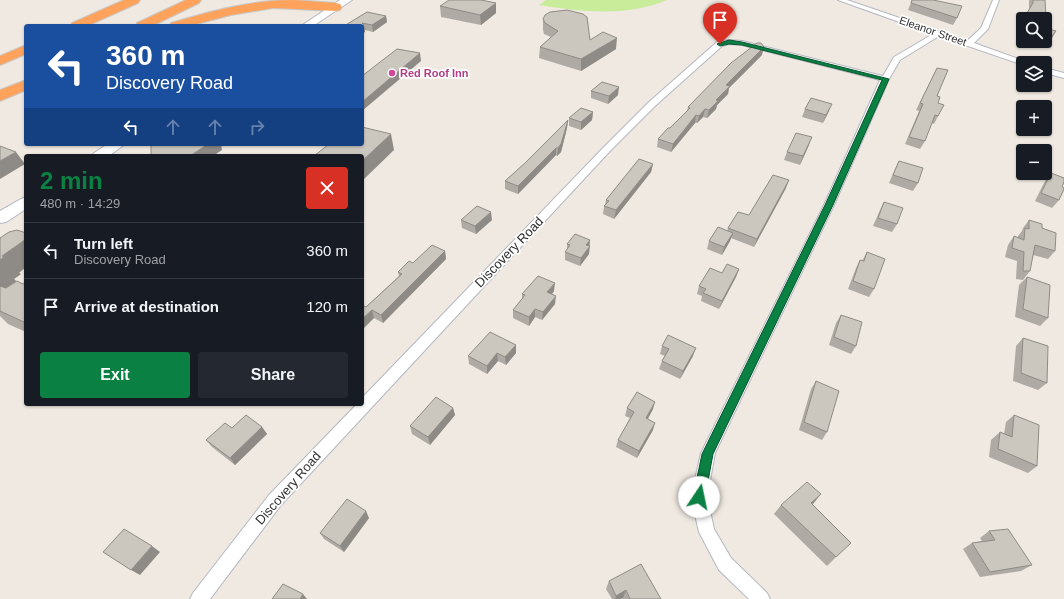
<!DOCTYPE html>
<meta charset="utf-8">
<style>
:root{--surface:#171b24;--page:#242831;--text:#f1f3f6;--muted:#9ea1a6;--line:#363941;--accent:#0b8043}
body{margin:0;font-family:Arial,sans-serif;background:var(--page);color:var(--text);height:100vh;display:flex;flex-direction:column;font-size:15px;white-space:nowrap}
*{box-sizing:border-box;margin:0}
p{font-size:13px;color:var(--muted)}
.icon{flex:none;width:22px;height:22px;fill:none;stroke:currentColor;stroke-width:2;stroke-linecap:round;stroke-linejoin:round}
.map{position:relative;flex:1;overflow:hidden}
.details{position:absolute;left:24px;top:154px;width:340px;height:252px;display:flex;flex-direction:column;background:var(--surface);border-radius:4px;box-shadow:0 1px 3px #0004}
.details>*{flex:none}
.guide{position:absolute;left:24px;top:24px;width:340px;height:122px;border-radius:4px;box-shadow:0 1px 3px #0004;background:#1a4fa0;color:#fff;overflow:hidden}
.tools{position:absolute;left:1016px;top:12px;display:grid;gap:8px}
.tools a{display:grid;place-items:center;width:36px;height:36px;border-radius:4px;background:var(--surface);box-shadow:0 1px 3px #0004;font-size:20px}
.pin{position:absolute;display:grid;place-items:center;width:34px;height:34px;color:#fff;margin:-41px -17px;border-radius:50% 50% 50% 0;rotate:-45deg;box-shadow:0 0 4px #0007}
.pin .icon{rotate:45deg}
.me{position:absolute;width:44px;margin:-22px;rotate:11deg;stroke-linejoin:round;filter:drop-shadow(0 0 3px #0008)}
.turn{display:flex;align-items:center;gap:14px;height:84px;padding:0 16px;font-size:18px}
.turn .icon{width:52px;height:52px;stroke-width:2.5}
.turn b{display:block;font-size:28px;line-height:34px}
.lanes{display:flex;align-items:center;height:38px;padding:0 16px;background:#0003;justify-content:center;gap:20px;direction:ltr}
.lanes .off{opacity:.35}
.round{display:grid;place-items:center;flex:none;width:42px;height:42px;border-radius:4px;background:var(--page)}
.overview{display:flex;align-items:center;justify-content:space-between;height:68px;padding:0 16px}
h1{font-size:24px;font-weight:600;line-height:30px;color:var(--accent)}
.primary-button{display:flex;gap:8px;margin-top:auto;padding:8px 16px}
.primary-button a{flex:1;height:46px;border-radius:4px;background:var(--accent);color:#fff;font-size:16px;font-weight:600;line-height:46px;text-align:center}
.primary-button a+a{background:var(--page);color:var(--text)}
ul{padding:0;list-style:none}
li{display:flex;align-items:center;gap:12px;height:56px;padding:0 16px;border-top:1px solid var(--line)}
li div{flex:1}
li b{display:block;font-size:15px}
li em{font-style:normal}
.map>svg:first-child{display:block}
.pitch{fill:#c9ec9a}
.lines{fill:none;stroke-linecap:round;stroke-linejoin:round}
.minor-casing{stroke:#b4b7c1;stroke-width:2}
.secondary-casing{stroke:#b4b7c1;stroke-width:2}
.motorway-casing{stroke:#c9c9c9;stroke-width:2}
.minor{fill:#fff;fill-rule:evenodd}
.secondary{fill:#fff;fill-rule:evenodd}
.motorway{fill:#ffa35c;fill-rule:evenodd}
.wall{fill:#afaba4}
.shaded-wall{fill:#8e8b86}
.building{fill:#cbc7bf;stroke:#8e8b86}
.route{fill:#0b8043;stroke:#07532c}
.hotel-dot{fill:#d1479c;stroke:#fff;stroke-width:1.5}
.labels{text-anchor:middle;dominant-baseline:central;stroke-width:3.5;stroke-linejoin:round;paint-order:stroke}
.far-street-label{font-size:11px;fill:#2e2e2e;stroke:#fff}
.far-hotel-label{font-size:11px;font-weight:bold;fill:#b23c85;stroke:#fff;text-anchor:start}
.street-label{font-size:13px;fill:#2e2e2e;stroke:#fff}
</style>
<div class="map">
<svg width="1064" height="599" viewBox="0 0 1064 599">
<rect width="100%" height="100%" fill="#efe9e1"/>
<path class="pitch" d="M546,0H667C626,17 581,12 539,5Z"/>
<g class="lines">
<g class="minor-casing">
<path id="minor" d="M838,0H847L967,41L981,28L993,0H999L988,29L974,43L1030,63H1023V65L939,36L900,60L889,79L834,205L715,453L707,497L714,529L731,558L767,593L770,599H749L719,570L699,532L691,497L701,453L824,205L880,80L742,45L729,44L722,46L655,106L610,151L281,505L210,599H190L193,593L269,495L357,404H362V398L604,147L649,102L717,42L729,40L742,41L883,76L894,57L933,34Z
M1045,68L1064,73V78L1045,73Z"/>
</g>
<g class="secondary-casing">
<path id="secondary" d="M340,0H352L313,26H301Z
M108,144H125L109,156H92L94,153Z
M26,197V209L6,222L0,223V211L21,199Z"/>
</g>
<g class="motorway-casing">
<path id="motorway" d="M124,0H140L138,3L87,26H71L72,23Z
M186,0H201L199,3L152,26H136L137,23Z
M293,0L336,3L340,4L342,7L340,10L336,11L273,8L231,15L189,26H170L171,23C211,11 252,0 293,0Z
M26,45V54L0,65V56Z
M26,80V90L0,101V90Z"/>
</g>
<use href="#minor" class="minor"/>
<use href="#secondary" class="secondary"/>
<use href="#motorway" class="motorway"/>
</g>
<path class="wall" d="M912,0H933L957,18L953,25L908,10Z
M1029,0H1045V19H1024L1029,10Z
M440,6L496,13L481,25L441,17Z
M386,16L387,22L373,32L365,30V32L344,26Z
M543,19L590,40L616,49L581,71L539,58L540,47L551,37L544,34L543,30Z
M1045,25L1050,29L1056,31L1052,38L1043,48L1018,41L1023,33V41H1045Z
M762,55L729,88L728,94L717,105L716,109L707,118L703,117L697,123H695L671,152L657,147L658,139L687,111L688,107Z
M937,68L938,116L934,124L932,123L925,141L920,149L905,144L919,111L916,110Z
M591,91L618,95L608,104L591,98Z
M805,109L829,111L823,123L802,117Z
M593,112L592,120L581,130L569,126V118Z
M568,120L567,128L561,152L557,156L556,155L518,194L505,189V181L525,163Z
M809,145L800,165L784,160L787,152Z
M899,161L918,183L913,191L889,183L895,169Z
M653,164L651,172L614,219L603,214L604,206L605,205L606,200Z
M1051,173L1062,187L1059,200L1052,208L1035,201L1045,181Z
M786,188L754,247L731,238L730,241L722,255L707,249L709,241L727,231L728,228L749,215Z
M884,202L897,224L892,232L873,226L880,210Z
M461,220H492L476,234L462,228Z
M1029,220L1042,228L1055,251L1048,259L1033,255L1030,271L1023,280L1016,279L1017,261L1005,257L1008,245L1014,236L1018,238V236L1022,231L1023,228Z
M0,238L19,273L21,274L14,279L16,281L6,288L23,284L26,282V332L8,324L0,316Z
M567,244L590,246L589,254L580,266L565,260V252L567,250Z
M445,251L446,259L383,323L374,318L366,307L399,276L398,272Z
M867,252L874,289L869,297L848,289L856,268L860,260L862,261Z
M739,269L736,277L719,309L701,301L702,296L697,294L699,286L722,273Z
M1027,277L1048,318L1040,326L1015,317L1019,285Z
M554,291L552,294L555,304L542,320L535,317L529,326L513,318V310L522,299V294Z
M841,315L856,346L851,354L829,345L836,323Z
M1023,338L1047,383L1038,390L1013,381L1016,346Z
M516,345V353L506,365L498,361L487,374L469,364L468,356Z
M662,346L693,356L680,379L659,369L662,361L665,356L660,354Z
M816,381L827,432L822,440L799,430L811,389Z
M453,408L455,415L430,445L412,434L410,426Z
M627,408L653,409L648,419L653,430L637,458L616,447L618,440L630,418L625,416Z
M1014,415L1037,466L1028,473L989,457L991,440L1000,432L1004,434L1006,422Z
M262,427L267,434L235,465L212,447L206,440L232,428Z
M812,504L836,557L827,566L774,514L781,505Z
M369,518L344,552L324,539L320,533Z
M989,531L1032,565L1021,571L980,577L963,549L972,543L982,541L980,538Z
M609,581L661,599H623V598L621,599H612L606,589Z"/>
<path class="shaded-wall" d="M496,3V13L481,25L480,15Z
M386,16L387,22L373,32L372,25Z
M364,25L365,32L362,34V26Z
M1056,31L1052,38L1043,48L1048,41Z
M617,38L616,49L581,71V59Z
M764,47L762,55L729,88L728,94L717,105L716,109L707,118L709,110L726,85Z
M420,53L421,61L362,111V102Z
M619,87L618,95L608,104L609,96Z
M832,104L829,111L823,123L826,115Z
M705,109L703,117L697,123L699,116Z
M593,112L592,120L581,130V122Z
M696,115L695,123L671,152L673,144Z
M568,120L567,128L561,152L557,156L558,148Z
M391,134L394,150L362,181V161Z
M812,137L809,145L800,165L803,156Z
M208,144H221L222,150L213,156H190Z
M556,148V155L518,194V186Z
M16,152L25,164L0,179V161Z
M653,164L651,172L614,219L616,210Z
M789,180L786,188L754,247L757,239Z
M491,212L492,220L476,234L475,226Z
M733,233L730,241L722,255L724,247Z
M26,239V267L19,273L21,274L14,279L16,281L0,292V260L2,256Z
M590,240L589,254L580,266L581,258L586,245Z
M445,251L446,259L383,323L381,315Z
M739,269L736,277L719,309L722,301Z
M555,283L554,291L547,300V292Z
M556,296L555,304L542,320L543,312Z
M535,309V317L529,326V317Z
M372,310L374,318L362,330V319Z
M516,345V353L506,365L505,357Z
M696,348L693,356L680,379L683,371Z
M497,353L498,361L487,374V366Z
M655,402L653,409L644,425L646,418Z
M453,408L455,415L430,445L428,437Z
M655,423L653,430L637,458L639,451Z
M262,427L267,434L235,465L230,458Z
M821,494L813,504L811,503Z
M366,511L369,518L344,552L340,546Z
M152,546L160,552L140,575L131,570Z
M626,590L623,598L621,599H615L616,596Z
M303,594L307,599H300Z"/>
<path class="building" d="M449,0H481L496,3L480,15L440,6Z
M912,0H933L962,6L957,18L911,3Z
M1033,0H1045L1046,16L1045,19H1035L1029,18L1031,14L1027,13L1033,3Z
M567,10L583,14L587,17L590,40L603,32L617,38L581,59L540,47L558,31L545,23L543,19L545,15L550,12Z
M367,12L386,16L372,25L362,23L364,25L362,26H344Z
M1045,25L1052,26L1049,29L1056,31L1048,41L1045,40Z
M757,43H761L764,47L726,85L730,86L716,100L718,101L709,110L705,109L699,116L696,115L673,144L658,139L668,128H670L690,108L688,107L731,63Z
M397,49L420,53L362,102V76Z
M937,68L948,70L937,96L940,97L938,103L944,105L938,116L935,115L925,141L909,137L923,104L920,103Z
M602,82L619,87L609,96L591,91Z
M811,98L832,104L826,115L805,109Z
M581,108L593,112L581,122L569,118Z
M568,120L561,144L558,148H556L518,186L505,181L525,163Z
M362,127L391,134L362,161V156H314L329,144H362Z
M796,133L812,137L803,156L787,152Z
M151,144H208L190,156H151Z
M0,146L16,152L0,161Z
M639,159L653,164L616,210L604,206L609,201L606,200Z
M899,161L923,168L918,183L893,175Z
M1051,173L1064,178V182L1062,187L1064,188V189L1059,200L1041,193Z
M773,175L789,180L757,239L728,228L738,212L749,215Z
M884,202L903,208L897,224L878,218Z
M477,206L491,212L475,226L461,220Z
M1029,220L1042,224V228L1056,233L1055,251L1035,245L1030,271H1023L1024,252L1012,248L1014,236L1024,240L1025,228L1029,229Z
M718,227L733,233L724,247L709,241Z
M17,230L26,233V239L2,256L4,257L0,260V238L9,232Z
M575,234L590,240L586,245L590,246L581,258L565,252L570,245L567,244Z
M432,245L445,251L381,315L372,310L362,319V305L366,307L402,274L398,272L409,261L413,263Z
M867,252L885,259L874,289L853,281L860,260L864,261Z
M727,264L739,269L722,301L703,293L706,289L699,286L710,268L722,273Z
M538,276L555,283L547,292L556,296L543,312L535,309L529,317L513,310L525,295L522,294Z
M1027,277L1050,285L1048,318L1023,309Z
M17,281L23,284L26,282V323L0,311V286L6,288Z
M841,315L862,322L856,346L834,337Z
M490,332L516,345L505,357L497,353L487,366L468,356Z
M668,335L696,348L683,371L662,361L669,349L662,346Z
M1023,338L1048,346L1047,383L1021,373Z
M816,381L839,391L827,432L804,422Z
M637,392L655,402L646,418L655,423L639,451L618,440L634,412L627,408Z
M436,397L453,408L428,437L410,426Z
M246,415L262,427L230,458L206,440L225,423L232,428Z
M1014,415L1039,425L1037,466L998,449L1000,432L1012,437Z
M807,482L821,494L811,503L851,543L836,557L781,505Z
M347,499L366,511L340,546L320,533Z
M124,529L152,546L131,570L103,552Z
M1008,529L1032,565L990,572L972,543L995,540L989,531Z
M641,564L661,599H630L626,590L616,596L609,581Z
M283,584L303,594L300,599H272Z"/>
<path class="route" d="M729,40L742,42L889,79L833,205L713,454L705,497L703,501L699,503L695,501L693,497L702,454L825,205L882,80L742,45L729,44L720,46L717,44Z"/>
<circle class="hotel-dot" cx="392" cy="73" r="4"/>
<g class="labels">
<g class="far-street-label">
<text transform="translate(933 31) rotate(19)">Eleanor Street</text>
</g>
<g class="far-hotel-label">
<text x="400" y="73">Red Roof Inn</text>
</g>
<g class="street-label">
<text transform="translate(509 252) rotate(-46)">Discovery Road</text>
<text transform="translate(288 488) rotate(-49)">Discovery Road</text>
</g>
</g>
</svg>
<div class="tools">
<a><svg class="icon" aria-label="search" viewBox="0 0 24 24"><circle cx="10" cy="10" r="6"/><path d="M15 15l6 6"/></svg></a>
<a><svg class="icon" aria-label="layers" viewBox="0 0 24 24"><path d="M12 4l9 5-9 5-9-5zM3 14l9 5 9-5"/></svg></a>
<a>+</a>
<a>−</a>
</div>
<div class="pin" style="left:720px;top:44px;background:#d93025"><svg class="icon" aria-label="arrive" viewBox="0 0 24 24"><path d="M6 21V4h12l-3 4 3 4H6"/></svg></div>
<svg class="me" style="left:699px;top:497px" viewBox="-20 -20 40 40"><circle r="19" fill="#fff"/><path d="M0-13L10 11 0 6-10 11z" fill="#0b8043"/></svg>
<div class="guide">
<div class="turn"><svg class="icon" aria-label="left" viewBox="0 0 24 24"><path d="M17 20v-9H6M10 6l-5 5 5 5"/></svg><div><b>360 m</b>Discovery Road</div></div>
<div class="lanes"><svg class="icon" aria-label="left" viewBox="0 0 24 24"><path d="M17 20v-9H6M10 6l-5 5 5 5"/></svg><svg class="icon off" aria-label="ahead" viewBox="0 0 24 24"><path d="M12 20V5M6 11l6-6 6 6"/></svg><svg class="icon off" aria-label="ahead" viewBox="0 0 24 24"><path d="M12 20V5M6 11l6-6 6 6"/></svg><svg class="icon off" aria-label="right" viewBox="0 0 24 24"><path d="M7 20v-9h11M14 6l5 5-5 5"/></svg></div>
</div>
<section class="details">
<div class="overview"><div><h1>2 min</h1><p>480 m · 14:29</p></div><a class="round" style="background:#d93025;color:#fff"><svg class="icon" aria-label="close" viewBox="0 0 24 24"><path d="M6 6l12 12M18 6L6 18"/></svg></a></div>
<ul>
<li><svg class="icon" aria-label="left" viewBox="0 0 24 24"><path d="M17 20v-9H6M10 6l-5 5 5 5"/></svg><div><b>Turn left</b><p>Discovery Road</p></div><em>360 m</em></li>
<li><svg class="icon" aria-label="arrive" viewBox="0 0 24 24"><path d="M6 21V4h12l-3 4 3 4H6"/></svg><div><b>Arrive at destination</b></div><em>120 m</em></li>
</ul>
<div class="primary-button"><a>Exit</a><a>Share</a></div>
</section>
</div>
